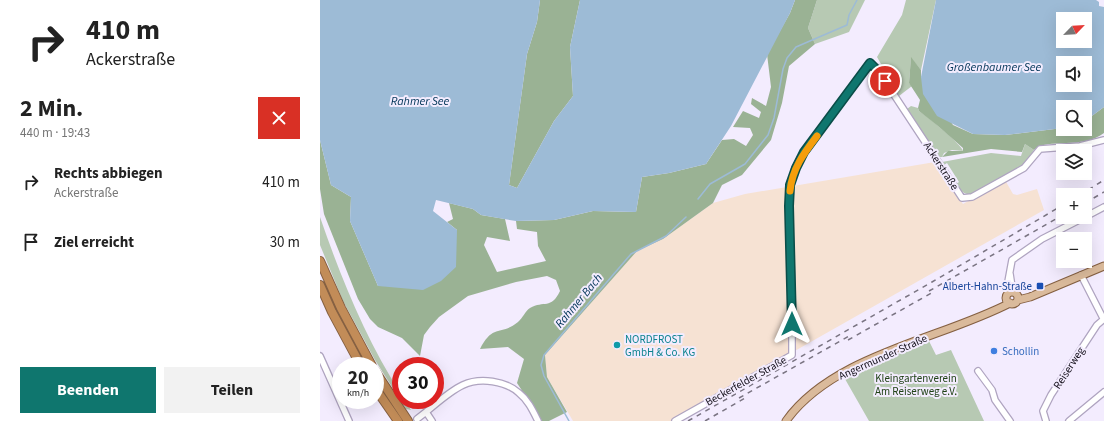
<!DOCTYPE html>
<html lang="de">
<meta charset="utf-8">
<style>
:root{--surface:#fff;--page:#f2f2f2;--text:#222;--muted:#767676;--accent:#0f766e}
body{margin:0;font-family:"Source Sans 3",sans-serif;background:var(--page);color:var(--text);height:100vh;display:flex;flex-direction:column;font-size:15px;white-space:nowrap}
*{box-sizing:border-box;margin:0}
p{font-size:13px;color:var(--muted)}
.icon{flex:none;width:22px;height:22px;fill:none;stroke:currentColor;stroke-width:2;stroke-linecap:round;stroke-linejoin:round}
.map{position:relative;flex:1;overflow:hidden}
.panel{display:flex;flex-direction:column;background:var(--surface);width:320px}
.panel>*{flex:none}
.guide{background:#fff;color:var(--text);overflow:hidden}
.needle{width:26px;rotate:65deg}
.tools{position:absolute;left:736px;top:12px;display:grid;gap:8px}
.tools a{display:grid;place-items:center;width:36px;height:36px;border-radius:0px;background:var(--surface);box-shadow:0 4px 16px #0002;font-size:20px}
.speed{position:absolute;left:12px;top:357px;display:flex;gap:8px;font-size:20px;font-weight:700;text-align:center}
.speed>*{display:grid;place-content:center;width:52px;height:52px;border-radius:50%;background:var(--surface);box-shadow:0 4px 16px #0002;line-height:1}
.speed small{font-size:10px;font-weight:400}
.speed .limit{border:6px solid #d22;background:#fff;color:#111}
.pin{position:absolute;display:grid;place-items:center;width:34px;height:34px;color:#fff;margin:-17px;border:2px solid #fff;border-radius:50%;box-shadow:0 1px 4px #0007}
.me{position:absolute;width:44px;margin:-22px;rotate:0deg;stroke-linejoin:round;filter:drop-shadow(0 0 3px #0008)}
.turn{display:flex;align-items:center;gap:14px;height:84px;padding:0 20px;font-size:18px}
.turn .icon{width:52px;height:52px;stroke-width:2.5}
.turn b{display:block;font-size:28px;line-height:34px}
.round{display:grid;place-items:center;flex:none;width:42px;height:42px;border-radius:0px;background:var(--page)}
.overview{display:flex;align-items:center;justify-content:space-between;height:68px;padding:0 20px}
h1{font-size:24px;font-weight:700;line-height:30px}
.primary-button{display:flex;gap:8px;margin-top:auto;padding:8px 20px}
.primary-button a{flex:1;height:46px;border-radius:0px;background:var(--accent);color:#fff;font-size:16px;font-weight:700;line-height:46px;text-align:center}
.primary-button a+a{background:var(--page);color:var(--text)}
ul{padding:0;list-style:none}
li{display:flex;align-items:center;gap:12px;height:60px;padding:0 20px}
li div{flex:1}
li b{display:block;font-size:15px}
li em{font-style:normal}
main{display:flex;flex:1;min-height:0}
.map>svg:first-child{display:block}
.industrial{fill:#f6e2d3}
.green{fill:#b7c9b3}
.forest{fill:#9ab294}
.water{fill:#9dbbd6;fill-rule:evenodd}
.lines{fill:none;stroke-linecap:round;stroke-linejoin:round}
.stream{stroke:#9dbbd6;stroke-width:1.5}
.minor-casing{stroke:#afa4c0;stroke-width:8}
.major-casing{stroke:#856042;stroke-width:9}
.highway-casing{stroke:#856042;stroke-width:10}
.minor{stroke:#fff;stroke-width:5.5}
.major{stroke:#daba9b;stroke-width:7}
.highway{stroke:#c28c58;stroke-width:8}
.rail{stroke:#7a7482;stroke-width:1.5;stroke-dasharray:5 5;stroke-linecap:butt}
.route-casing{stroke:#0a4d48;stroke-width:10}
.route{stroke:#0f766e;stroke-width:7}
.slow{stroke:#f59e0b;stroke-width:7}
.transit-dot{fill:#1a4fb4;stroke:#f3ecfe;stroke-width:1.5}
.culture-dot{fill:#0f9aa8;stroke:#f3ecfe;stroke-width:1.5}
.shop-dot{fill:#3f7fe0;stroke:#f3ecfe;stroke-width:1.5}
.labels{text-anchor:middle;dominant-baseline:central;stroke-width:4;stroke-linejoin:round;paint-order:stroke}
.street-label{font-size:11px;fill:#130f19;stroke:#f3ecfe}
.transit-label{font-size:11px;fill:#164399;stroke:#f3ecfe;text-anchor:end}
.culture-label{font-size:11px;fill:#0d838f;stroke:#f3ecfe;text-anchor:start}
.shop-label{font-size:11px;fill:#366cbe;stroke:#f3ecfe;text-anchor:start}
.park-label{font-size:11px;fill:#1f4116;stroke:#f3ecfe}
.water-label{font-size:12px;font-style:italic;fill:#003457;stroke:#f3ecfe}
</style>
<main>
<section class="panel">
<div class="guide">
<div class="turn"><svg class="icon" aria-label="right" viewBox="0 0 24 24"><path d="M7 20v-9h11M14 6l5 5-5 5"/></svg><div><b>410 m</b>Ackerstraße</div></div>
</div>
<div class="overview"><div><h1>2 Min.</h1><p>440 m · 19:43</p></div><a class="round" style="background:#d93025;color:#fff"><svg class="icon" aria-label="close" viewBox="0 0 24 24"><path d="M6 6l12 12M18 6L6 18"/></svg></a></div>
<ul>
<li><svg class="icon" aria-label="right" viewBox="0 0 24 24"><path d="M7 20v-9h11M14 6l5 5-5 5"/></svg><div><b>Rechts abbiegen</b><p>Ackerstraße</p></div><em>410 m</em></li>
<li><svg class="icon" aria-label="arrive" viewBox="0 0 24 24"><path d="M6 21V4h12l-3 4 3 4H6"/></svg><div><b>Ziel erreicht</b></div><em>30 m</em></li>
</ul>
<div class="primary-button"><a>Beenden</a><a>Teilen</a></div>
</section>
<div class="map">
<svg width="784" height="421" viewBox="0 0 784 421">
<rect width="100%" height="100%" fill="#f3ecfe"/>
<path class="industrial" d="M615,162L643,204L685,180L693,194L697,195L717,189L724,210L351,421H253L227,377L225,355L317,251L343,239L393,203L425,194Z"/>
<path class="green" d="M497,0H545L529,32L495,44L488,28Z
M586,0H616L601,70L591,58L589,83L592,86L579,96L557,57L582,15Z
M591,106L598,108L599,111C607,116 642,145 643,151L632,150L624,153L622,157H618L587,109Z
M705,144L714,150L703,166L651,195C644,194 640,191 636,184L639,182L627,163L624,165L622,162L671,153L701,156Z
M0,217C21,278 46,340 81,394V400H85L91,410L86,409L55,360L23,301L0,245Z
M609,341L616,355L631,350L664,421H549L525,379L553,364Z"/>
<path class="forest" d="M220,0H260L250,47L253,96L234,121L197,188L189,185L207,54L217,22Z
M475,0H497L488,28L495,44L469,66L462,103L451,140L422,175L402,185L393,203L343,239L317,251L225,355L227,377L247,412L229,421H222L197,383L204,359L188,347L160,349C173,323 181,336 198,322C203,318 205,311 210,308C224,300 231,310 240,291L236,280L227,276L196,282L148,296L119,317L110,327L104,335L100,356L82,338L58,327L50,319L38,299L4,214L0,189V140L11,185L31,197L30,221L58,286L137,230L127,222L133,219L129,203L153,209L161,215L185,219L190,241L167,237L164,245L177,272L226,261L218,246L217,232L197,229L196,221L234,220L273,211L316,212L322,177L349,173L386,164L402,140L414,139L426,146L433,135L430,128L413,127L423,111L439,118L441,112L431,104L432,98L446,106L451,87L447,54L470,13Z
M591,57L601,70V77L633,125L653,134L685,135L743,128L765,129V121L784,107V133C762,150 728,137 714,150L705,144L702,152L671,149L622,157L628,151H643V148L618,126L599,111L598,108L600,100L589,83Z"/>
<path class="water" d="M0,0H220L217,22L207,54L190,178L189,185L197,188L234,121L253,96L250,47L260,0H475L470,13L411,126L386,164L349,173L322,177L316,212L273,211L234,220L196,221L161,215L153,209L116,200L113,211L137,230L136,267L121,281L103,290L58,286L30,221L31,197L11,185L0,140Z
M616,0H776L779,2V6L784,7V107L765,121V107H743V128L685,135L653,134L617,116L603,94L601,77ZM743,19H765V41H743ZM743,63H765V85H743Z"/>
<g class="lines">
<path class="stream" d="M378,199L390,184L425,164L448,135L454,118L463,69L467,58L476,47L527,25L529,15L537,0
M249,421L224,376L221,365L224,355L311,254L346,236L366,217"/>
<g class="minor-casing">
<path id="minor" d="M765,217L784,207
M690,274L692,287L695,292
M761,275L784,320
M688,293L687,287L692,260L722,239L765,217
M0,356L29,421
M658,371L672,390L675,400L690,421
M106,412C117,403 130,391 143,385C160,377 186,381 199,393C208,400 213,411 218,421
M97,419L106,412L112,421
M355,421L472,355V294L469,206L471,185L475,168L484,152L550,63L559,72L642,198L652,197L704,168L720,149L760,146L784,140
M726,421L723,411L731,395L777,325L784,319
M749,421L784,392"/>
</g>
<g class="major-casing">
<path id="major" d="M686 298a6 6 0 1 1 12 0a6 6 0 1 1-12 0Z
M698,300L710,297L784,266
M466,421C513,355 621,339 690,303"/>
</g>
<g class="highway-casing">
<path id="highway" d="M0,261L21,308L52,366
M0,285L12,312L41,366
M55,371L88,421
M55,388L78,421"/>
</g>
<use href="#minor" class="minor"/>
<use href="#major" class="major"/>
<use href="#highway" class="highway"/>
<path class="rail" d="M760,195L784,180
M765,203L784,192
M609,291L743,215
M528,340L615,291
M419,398L531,335
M368,421L612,282L743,205
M385,421L425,398"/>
</g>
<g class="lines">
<g class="route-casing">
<path id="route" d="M472,324L469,206L470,185L476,168L484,152L550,63L559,72L565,81"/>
</g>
<use href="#route" class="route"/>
<path class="slow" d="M470,191C472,169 484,153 497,136"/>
</g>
<rect class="transit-dot" x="716" y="282" width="8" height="8" rx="2"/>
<circle class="culture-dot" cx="297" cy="345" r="4"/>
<circle class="shop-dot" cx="674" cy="351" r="4"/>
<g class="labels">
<g class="street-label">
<text transform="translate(621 166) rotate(57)">Ackerstraße</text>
<text transform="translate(563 357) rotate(-24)">Angermunder Straße</text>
<text transform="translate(749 368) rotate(-57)">Reiserweg</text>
<text transform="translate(426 381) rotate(-29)">Beckerfelder Straße</text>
</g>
<g class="transit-label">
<text x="712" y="286">Albert-Hahn-Straße</text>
</g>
<g class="culture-label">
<text x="305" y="339">NORDFROST<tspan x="305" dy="13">GmbH &amp; Co. KG</tspan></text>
</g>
<g class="shop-label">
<text x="682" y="351">Schollin</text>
</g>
<g class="park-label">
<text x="596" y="378">Kleingartenverein<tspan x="596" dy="13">Am Reiserweg e.V.</tspan></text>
</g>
<g class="water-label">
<text x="674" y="67">Großenbaumer See</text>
<text x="100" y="101">Rahmer See</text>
<text transform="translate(259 301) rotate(-50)">Rahmer Bach</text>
</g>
</g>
</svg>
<div class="tools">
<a><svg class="needle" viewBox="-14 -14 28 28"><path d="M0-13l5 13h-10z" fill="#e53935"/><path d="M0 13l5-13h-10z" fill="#767676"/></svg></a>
<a><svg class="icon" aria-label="sound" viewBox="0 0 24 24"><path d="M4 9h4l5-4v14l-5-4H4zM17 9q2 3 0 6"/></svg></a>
<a><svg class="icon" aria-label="search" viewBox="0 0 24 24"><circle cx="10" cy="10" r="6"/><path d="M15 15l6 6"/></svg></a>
<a><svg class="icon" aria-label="layers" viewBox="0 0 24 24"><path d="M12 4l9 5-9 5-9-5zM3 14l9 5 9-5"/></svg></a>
<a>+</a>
<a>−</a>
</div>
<div class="speed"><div>20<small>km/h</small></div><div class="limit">30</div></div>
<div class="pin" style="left:565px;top:81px;background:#d93025"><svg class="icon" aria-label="arrive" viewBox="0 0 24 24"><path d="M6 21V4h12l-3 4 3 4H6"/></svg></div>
<svg class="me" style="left:472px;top:324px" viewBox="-20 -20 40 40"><path d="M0-17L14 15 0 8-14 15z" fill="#0f766e" stroke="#fff" stroke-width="4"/></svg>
</div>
</main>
